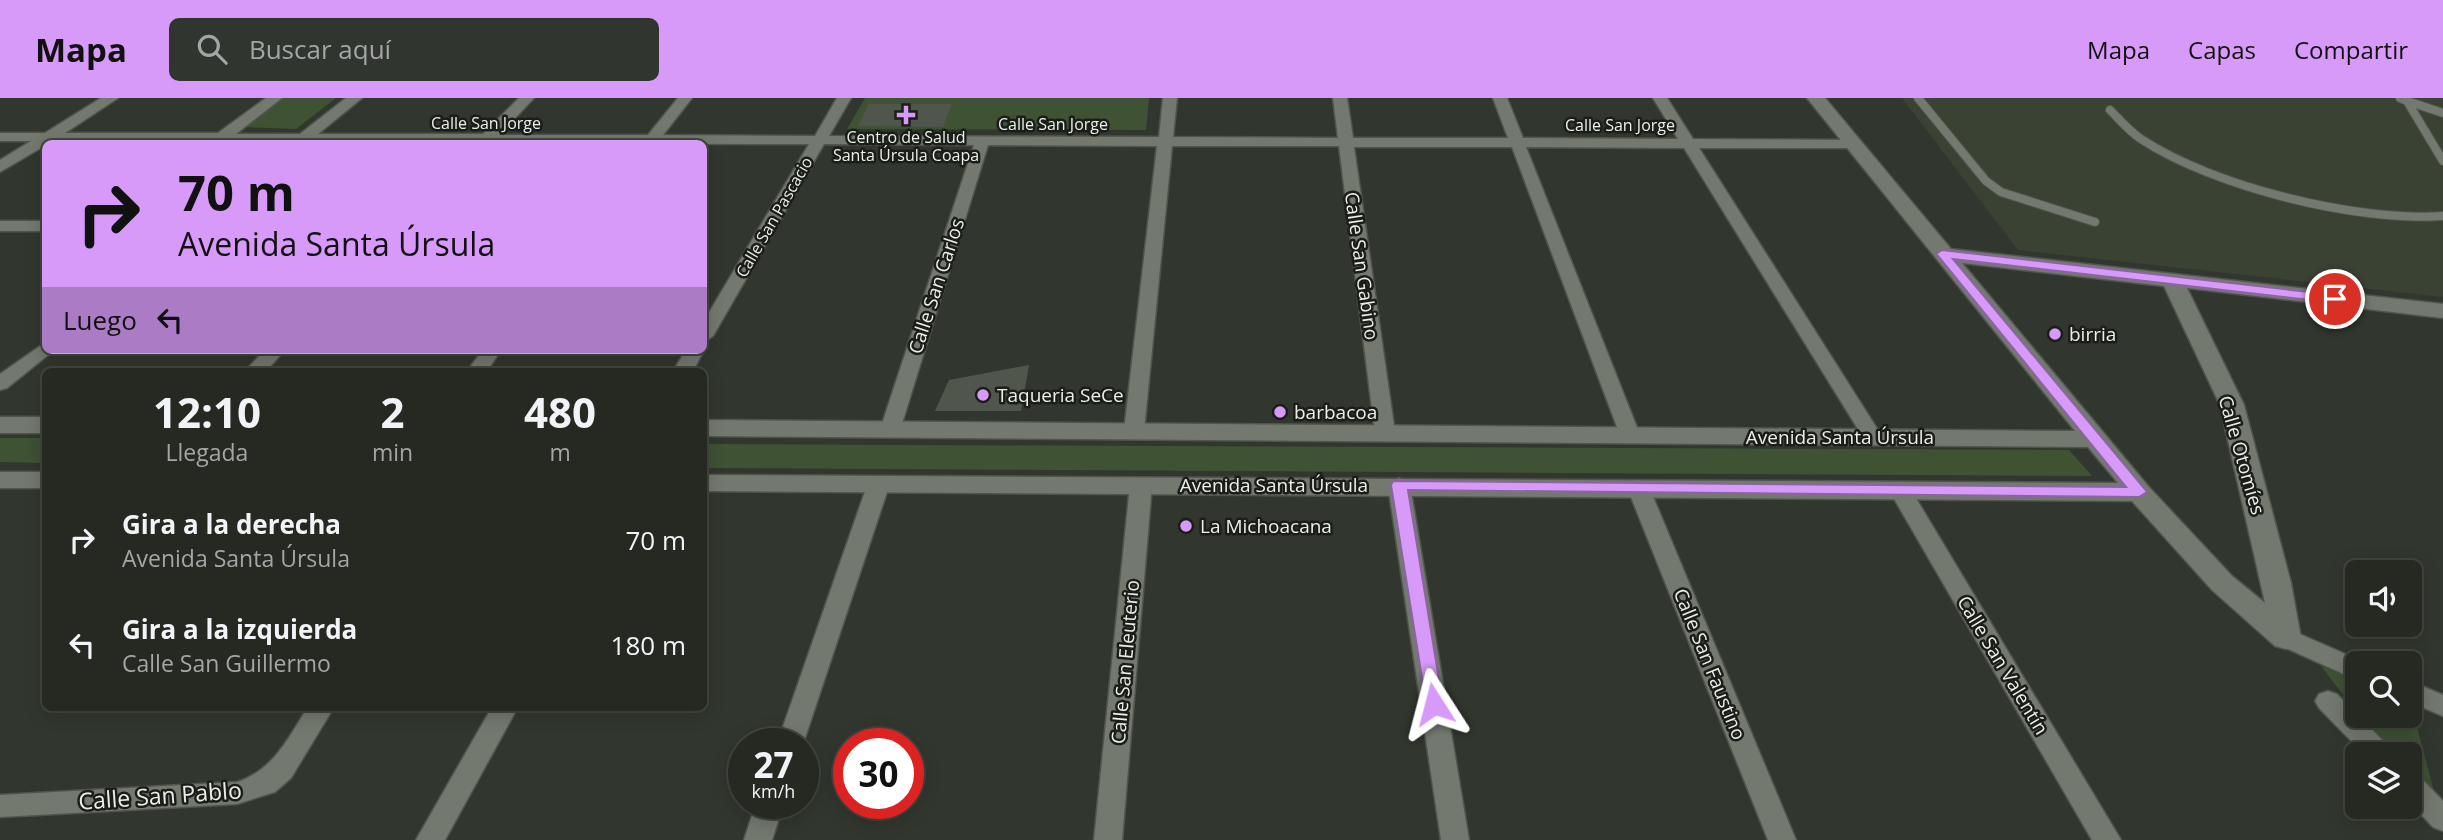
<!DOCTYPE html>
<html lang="es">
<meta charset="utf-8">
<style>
:root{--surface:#252922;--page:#31352f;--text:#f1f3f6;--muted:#a3a6a5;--line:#424540;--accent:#d89af8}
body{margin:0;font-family:"Open Sans",sans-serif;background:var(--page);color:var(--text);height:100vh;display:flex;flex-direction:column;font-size:26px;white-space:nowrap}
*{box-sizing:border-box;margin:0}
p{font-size:23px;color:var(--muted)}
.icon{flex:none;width:38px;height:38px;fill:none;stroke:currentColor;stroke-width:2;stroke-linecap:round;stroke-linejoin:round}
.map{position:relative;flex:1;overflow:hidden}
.panel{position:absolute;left:42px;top:270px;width:665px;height:343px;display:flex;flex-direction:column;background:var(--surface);border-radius:10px;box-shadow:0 4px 18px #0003,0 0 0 2px var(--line)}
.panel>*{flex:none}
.banner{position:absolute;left:42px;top:42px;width:665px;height:214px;border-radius:10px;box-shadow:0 4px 18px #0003,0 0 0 2px var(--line);background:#d89af8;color:#111;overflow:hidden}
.fabs{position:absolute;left:2345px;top:462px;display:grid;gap:14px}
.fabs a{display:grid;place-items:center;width:77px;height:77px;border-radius:10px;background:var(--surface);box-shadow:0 4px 18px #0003,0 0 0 2px var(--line);font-size:35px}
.speed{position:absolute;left:728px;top:630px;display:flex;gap:14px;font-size:35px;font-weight:700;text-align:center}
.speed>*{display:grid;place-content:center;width:91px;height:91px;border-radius:50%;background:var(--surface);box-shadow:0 4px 18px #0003,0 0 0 2px var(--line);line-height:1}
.speed small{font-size:18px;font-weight:400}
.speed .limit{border:10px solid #d22;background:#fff;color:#111}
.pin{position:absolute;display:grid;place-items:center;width:60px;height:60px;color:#fff;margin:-30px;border:4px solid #fff;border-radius:50%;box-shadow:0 2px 7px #0007}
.me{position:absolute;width:77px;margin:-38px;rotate:351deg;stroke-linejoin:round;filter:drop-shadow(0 0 5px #0008)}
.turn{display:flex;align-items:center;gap:24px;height:147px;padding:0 21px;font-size:32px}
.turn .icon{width:91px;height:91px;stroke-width:2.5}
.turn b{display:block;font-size:49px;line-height:60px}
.then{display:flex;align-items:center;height:66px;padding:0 21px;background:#0003;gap:14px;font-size:26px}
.eta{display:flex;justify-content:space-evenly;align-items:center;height:119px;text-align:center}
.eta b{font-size:42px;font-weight:700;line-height:49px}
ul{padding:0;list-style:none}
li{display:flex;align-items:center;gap:21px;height:105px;padding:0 21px}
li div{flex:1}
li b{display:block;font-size:26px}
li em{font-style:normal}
header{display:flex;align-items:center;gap:42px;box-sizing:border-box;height:98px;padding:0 35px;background:var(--accent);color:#111}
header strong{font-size:33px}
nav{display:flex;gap:38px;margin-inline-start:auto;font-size:24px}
.search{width:490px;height:63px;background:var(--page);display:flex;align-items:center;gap:18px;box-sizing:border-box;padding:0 24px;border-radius:10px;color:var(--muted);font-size:26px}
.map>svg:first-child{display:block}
.built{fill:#394233}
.green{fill:#3f5233}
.building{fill:#50564c}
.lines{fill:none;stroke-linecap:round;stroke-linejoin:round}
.service-casing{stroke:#50544d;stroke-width:10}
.minor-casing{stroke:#50544d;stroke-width:3}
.tertiary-casing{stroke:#50544d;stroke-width:3}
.service{stroke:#73796f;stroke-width:8}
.minor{fill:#73796f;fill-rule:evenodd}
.tertiary{fill:#73796f;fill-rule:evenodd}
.route{fill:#d89af8;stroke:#8c64a1;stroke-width:2}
.poi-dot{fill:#d89af8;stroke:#1b1d19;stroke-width:2.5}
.labels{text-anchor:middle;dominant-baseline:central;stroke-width:5;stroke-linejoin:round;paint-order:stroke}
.far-street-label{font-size:16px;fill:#ebeee9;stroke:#1b1d19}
.far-poi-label{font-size:16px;fill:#ebeee9;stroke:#1b1d19}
.street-label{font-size:19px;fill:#ebeee9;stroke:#1b1d19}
.poi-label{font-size:19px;fill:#ebeee9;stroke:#1b1d19;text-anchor:start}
.near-street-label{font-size:23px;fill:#ebeee9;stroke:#1b1d19}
</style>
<header>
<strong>Mapa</strong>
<div class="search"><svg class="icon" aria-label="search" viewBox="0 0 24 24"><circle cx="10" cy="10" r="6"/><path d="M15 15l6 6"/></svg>Buscar aquí</div>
<nav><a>Mapa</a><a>Capas</a><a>Compartir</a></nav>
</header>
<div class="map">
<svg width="2443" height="742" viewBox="0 0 2443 742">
<rect width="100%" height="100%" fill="#31372e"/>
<path class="built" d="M1902,0H2443V199L2018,152Z"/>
<path class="green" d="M281,0H336L296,31L241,29Z
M865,0H1149L1146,32L847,31Z
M0,340H45V365L0,364Z
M704,346L2069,352L2092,378L704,370Z
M2321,568L2357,582V615Z
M2410,602L2434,694L2410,670V656H2397L2360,618H2410Z"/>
<path class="building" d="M869,6H952L943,29L858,28Z
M1029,267L1021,313H935L949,282Z"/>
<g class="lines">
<g class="service-casing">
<path id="service" d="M1918,0L1986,83L2001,94L2095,124
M2400,0L2407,3L2443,63
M2407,3L2443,15
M2110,12C2120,22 2129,33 2141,41C2214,89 2357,124 2443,118"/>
</g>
<g class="minor-casing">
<path id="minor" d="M101,0H118L65,35H218L266,0H282L236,36H300L346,0H362L318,36H483L519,0H534L499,37H648L678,0H692L663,37L815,38L837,0H851L829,38L1159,39L1163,0H1177L1173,39L1338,40L1333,0H1347L1353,40H1508L1493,0H1507L1523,40L1678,41L1653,0H1667L1693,41L1854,42L1861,46L1854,50H1699L1883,340L1873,346L1866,344L1684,50L1526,49L1640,337L1637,341L1630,343L1620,337L1512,49H1354L1395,335L1385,341L1375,335L1339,48H1172L1144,333L1134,339L1124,333L1157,48L988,47L900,332L890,338L880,332L974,47L824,46L713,238L704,244V223L809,46L51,44L0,74V62L31,43H0V35H45Z
M0,123H46V133H0Z
M46,244V252L53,253L7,290L0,292V276Z
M265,252H285L266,273H245Z
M483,252H501L487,273H467Z
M686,252H704L693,273H673Z
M879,378L890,385L803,646H777L868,385Z
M1141,380L1152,387L1122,742H1094L1130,387Z
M1399,380L1410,387L1469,742H1441L1388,387Z
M1638,382L1649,389L1796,742H1768L1627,389Z
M1900,385L1911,392L2121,742H2092L1889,392Z
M2286,531L2295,534L2366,565H2357V580L2348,578L2277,546L2274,540L2277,534Z
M2410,583L2443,597V618L2410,604Z
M2328,593L2337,596L2389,649L2393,656H2364L2319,610L2315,603L2319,596Z
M308,609H334L291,680L275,694L265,697L237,706L0,719V697L237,684C274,672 288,640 308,609Z
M492,609H518L445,742H416Z
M2410,676L2420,679L2443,703V733L2433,729L2410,705Z
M756,705H784L772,742H744Z"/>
</g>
<g class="tertiary-casing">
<path id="tertiary" d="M1807,0H1825L1951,151L2443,206V220L2187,190L2244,307L2291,485L2301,540L2297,548L2286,551L2275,548L2212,492L2132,403L704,393V377L2118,385L2088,349L704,338V322L2075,333ZM1962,165L2164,188L2220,307L2265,505L2232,478L2148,388Z
M0,319H46V335H0Z
M0,374H46V390H0Z"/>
</g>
<use href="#service" class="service"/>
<use href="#minor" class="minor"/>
<use href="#tertiary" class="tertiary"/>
</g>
<path class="route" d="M1942,152L2335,197L2342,201L2335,205L1953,161L2144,390L2147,394L2139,399L1408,392L1443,606L1440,611H1427L1391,387L1393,383L2126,389L1938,158L1936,156Z"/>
<g class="poi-dot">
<path d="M902.5 6.5h7v7h7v7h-7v7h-7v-7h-7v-7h7z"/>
<circle cx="2055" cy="236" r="7"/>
<circle cx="983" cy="297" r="7"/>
<circle cx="1280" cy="314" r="7"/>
<circle cx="1186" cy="428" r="7"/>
</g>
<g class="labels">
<g class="far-street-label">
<text x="486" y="25">Calle San Jorge</text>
<text x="1053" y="26">Calle San Jorge</text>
<text x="1620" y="27">Calle San Jorge</text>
<text transform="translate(774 119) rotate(-60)">Calle San Pascacio</text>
</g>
<g class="far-poi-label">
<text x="906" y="39">Centro de Salud<tspan x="906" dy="18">Santa Úrsula Coapa</tspan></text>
</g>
<g class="street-label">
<text transform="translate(1362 168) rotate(82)">Calle San Gabino</text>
<text transform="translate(936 188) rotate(-72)">Calle San Carlos</text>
<text x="1840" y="339">Avenida Santa Úrsula</text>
<text transform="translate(2242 357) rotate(74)">Calle Otomíes</text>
<text x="1274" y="387">Avenida Santa Úrsula</text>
<text transform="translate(1125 564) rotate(-85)">Calle San Eleuterio</text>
<text transform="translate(1710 566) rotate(68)">Calle San Faustino</text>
<text transform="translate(2003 567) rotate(59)">Calle San Valentín</text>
</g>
<g class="poi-label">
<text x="2069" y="236">birria</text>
<text x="997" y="297">Taqueria SeCe</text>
<text x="1294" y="314">barbacoa</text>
<text x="1200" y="428">La Michoacana</text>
</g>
<g class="near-street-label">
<text transform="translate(160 697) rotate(-4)">Calle San Pablo</text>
</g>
</g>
</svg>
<div class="fabs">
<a><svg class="icon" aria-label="sound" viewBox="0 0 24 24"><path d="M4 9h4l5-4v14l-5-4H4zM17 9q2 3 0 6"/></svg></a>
<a><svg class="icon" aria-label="search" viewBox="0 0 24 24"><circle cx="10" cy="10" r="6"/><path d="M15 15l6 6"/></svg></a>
<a><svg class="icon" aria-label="layers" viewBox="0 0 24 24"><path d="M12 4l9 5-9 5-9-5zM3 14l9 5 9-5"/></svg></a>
</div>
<div class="speed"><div>27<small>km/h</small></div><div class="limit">30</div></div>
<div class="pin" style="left:2335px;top:201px;background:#d93025"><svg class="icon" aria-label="arrive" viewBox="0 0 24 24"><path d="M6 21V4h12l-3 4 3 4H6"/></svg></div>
<svg class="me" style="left:1434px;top:606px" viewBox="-20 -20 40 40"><path d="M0-17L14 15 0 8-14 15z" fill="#d89af8" stroke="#fff" stroke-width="4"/></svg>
<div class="banner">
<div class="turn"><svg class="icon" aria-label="right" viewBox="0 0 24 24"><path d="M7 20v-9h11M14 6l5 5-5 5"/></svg><div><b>70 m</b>Avenida Santa Úrsula</div></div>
<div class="then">Luego<svg class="icon" aria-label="left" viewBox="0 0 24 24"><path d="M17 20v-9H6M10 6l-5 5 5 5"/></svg></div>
</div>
<section class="panel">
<div class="eta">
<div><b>12:10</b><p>Llegada</p></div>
<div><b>2</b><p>min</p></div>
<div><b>480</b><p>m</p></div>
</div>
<ul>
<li><svg class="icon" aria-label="right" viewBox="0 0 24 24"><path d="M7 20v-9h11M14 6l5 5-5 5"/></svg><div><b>Gira a la derecha</b><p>Avenida Santa Úrsula</p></div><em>70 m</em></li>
<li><svg class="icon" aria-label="left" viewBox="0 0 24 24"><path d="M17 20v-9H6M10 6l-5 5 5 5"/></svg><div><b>Gira a la izquierda</b><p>Calle San Guillermo</p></div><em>180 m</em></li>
</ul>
</section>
</div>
